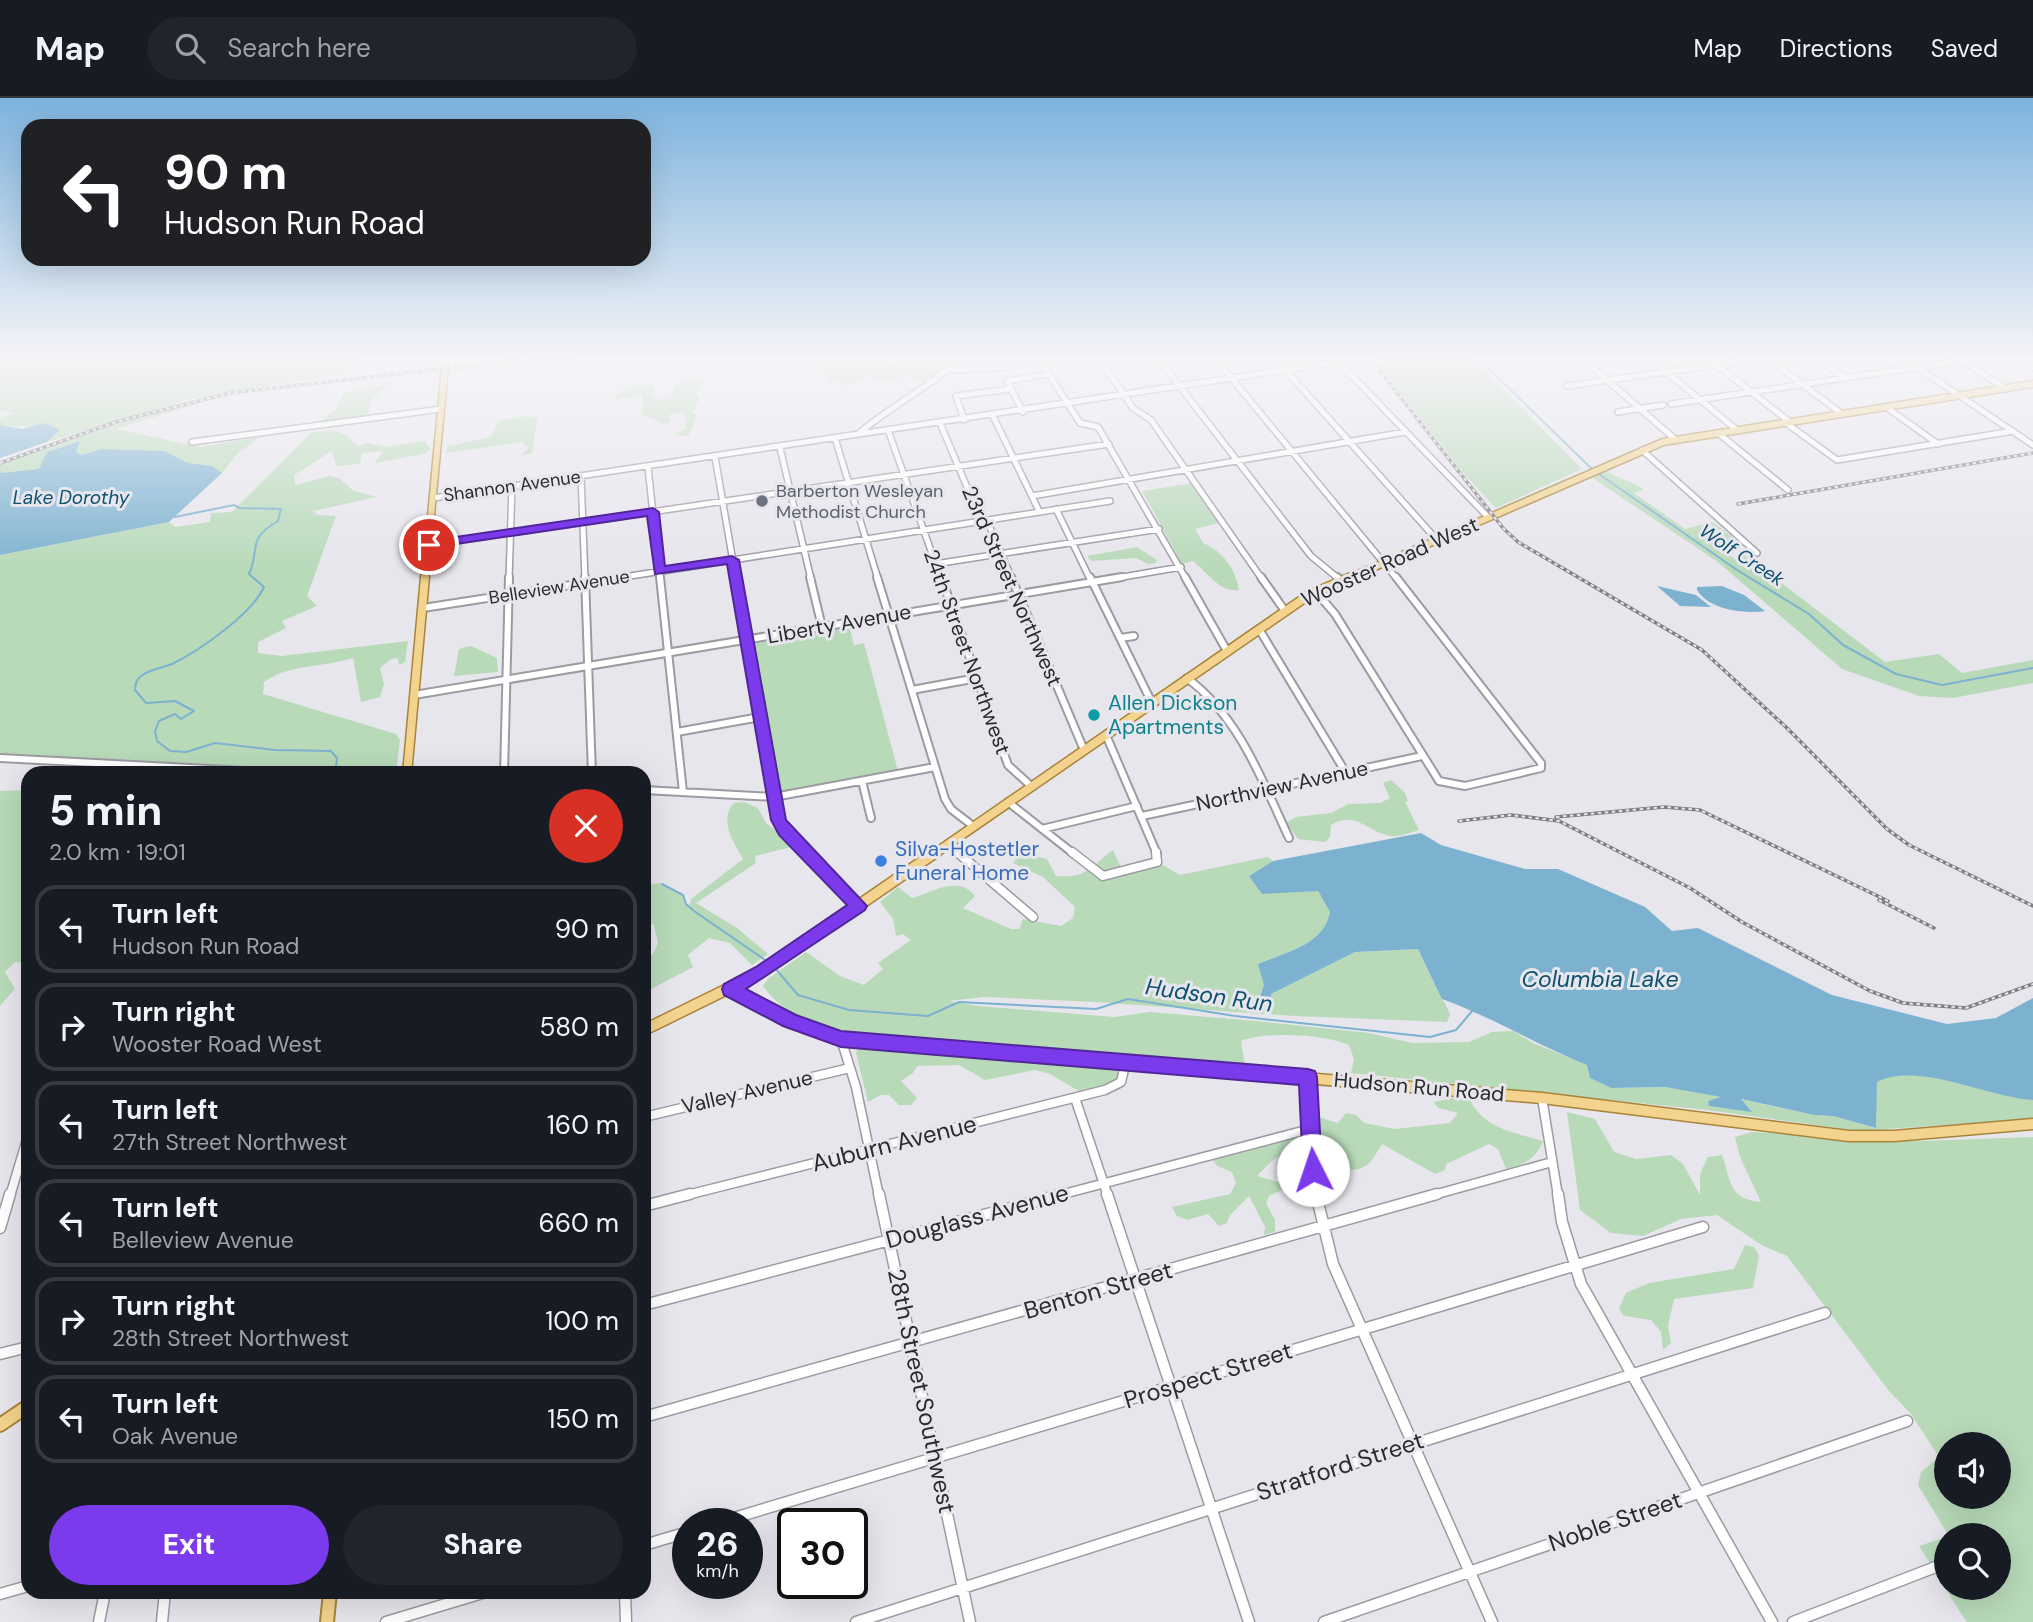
<!DOCTYPE html>
<meta charset="utf-8">
<style>
:root{--surface:#171b24;--page:#20242c;--text:#f1f3f6;--muted:#9ea1a6;--line:#363941;--accent:#7c3aed}
body{margin:0;font-family:"DM Sans",sans-serif;background:var(--page);color:var(--text);height:100vh;display:flex;flex-direction:column;font-size:26px;white-space:nowrap}
*{box-sizing:border-box;margin:0}
p{font-size:23px;color:var(--muted)}
.icon{flex:none;width:38px;height:38px;fill:none;stroke:currentColor;stroke-width:2;stroke-linecap:round;stroke-linejoin:round}
.map{position:relative;flex:1;overflow:hidden}
.panel{position:absolute;left:21px;top:668px;width:630px;height:833px;display:flex;flex-direction:column;background:var(--surface);border-radius:21px;box-shadow:0 7px 28px #0002}
.panel>*{flex:none}
.top-card{position:absolute;left:21px;top:21px;width:630px;height:147px;border-radius:21px;box-shadow:0 7px 28px #0002;background:#202124;color:#fff;overflow:hidden}
.fabs{position:absolute;left:1934px;top:1334px;display:grid;gap:14px}
.fabs a{display:grid;place-items:center;width:77px;height:77px;border-radius:50%;background:var(--surface);box-shadow:0 7px 28px #0002;font-size:35px}
.speed{position:absolute;left:672px;top:1410px;display:flex;gap:14px;font-size:35px;font-weight:700;text-align:center}
.speed>*{display:grid;place-content:center;width:91px;height:91px;border-radius:50%;background:var(--surface);box-shadow:0 7px 28px #0002;line-height:1}
.speed small{font-size:18px;font-weight:400}
.speed .limit{border:4px solid #111;border-radius:10px;background:#fff;color:#111}
.pin{position:absolute;display:grid;place-items:center;width:60px;height:60px;color:#fff;margin:-30px;border:4px solid #fff;border-radius:50%;box-shadow:0 2px 7px #0007}
.me{position:absolute;width:77px;margin:-38px;rotate:356deg;stroke-linejoin:round;filter:drop-shadow(0 0 5px #0008)}
.turn{display:flex;align-items:center;gap:24px;height:147px;padding:0 28px;font-size:32px}
.turn .icon{width:91px;height:91px;stroke-width:2.5}
.turn b{display:block;font-size:49px;line-height:60px}
.round{display:grid;place-items:center;flex:none;width:74px;height:74px;border-radius:37px;background:var(--page)}
.summary{display:flex;align-items:center;justify-content:space-between;height:119px;padding:0 28px}
h1{font-size:42px;font-weight:800;line-height:52px}
.action{display:flex;gap:14px;margin-top:auto;padding:14px 28px}
.action a{flex:1;height:80px;border-radius:42px;background:var(--accent);color:#fff;font-size:28px;font-weight:800;line-height:80px;text-align:center}
.action a+a{background:var(--page);color:var(--text)}
ul{padding:0;list-style:none}
li{display:flex;align-items:center;gap:21px;height:88px;margin:0 14px 10px;padding:0 14px;border:4px solid var(--line);border-radius:21px}
li div{flex:1}
li b{display:block;font-size:26px}
li em{font-style:normal}
header{display:flex;align-items:center;gap:42px;box-sizing:border-box;height:98px;padding:0 35px;background:var(--surface);border-bottom:2px solid var(--line)}
header strong{font-size:33px}
nav{display:flex;gap:38px;margin-inline-start:auto;font-size:24px}
.search{width:490px;height:63px;background:var(--page);display:flex;align-items:center;gap:18px;box-sizing:border-box;padding:0 24px;border-radius:38px;color:var(--muted);font-size:26px}
.map>svg:first-child{display:block}
.green{fill:#b8dab9;fill-rule:evenodd}
.water{fill:#7cb2d0}
.lines{fill:none;stroke-linecap:round;stroke-linejoin:round}
.stream{stroke:#7cb2d0;stroke-width:2}
.minor-far3-casing{stroke:#9d9ba2;stroke-width:8}
.minor-far2-casing{stroke:#9d9ba2;stroke-width:10}
.minor-far1-casing{stroke:#9d9ba2;stroke-width:11}
.minor-casing{stroke:#9d9ba2;stroke-width:13}
.major-far3-casing{stroke:#a8843a;stroke-width:9}
.major-far2-casing{stroke:#a8843a;stroke-width:11}
.major-far1-casing{stroke:#a8843a;stroke-width:13}
.major-casing{stroke:#a8843a;stroke-width:16}
.minor-far3{stroke:#fff;stroke-width:5}
.minor-far2{stroke:#fff;stroke-width:6}
.minor-far1{stroke:#fff;stroke-width:8}
.minor{stroke:#fff;stroke-width:10}
.major-far3{stroke:#f3d38d;stroke-width:6}
.major-far2{stroke:#f3d38d;stroke-width:8}
.major-far1{stroke:#f3d38d;stroke-width:10}
.major{stroke:#f3d38d;stroke-width:12}
.rail-casing{stroke:#7e7d82;stroke-width:3.5}
.rail{stroke:#e8e6ed;stroke-width:2;stroke-dasharray:3.5;stroke-linecap:butt}
.route{fill:#7c3aed;stroke:#51269a;stroke-width:2}
.worship-dot{fill:#6b7280;stroke:#e8e6ed;stroke-width:2.5}
.culture-dot{fill:#0f9aa8;stroke:#e8e6ed;stroke-width:2.5}
.shop-dot{fill:#3f7fe0;stroke:#e8e6ed;stroke-width:2.5}
.labels{text-anchor:middle;dominant-baseline:central;stroke-width:6;stroke-linejoin:round;paint-order:stroke}
.far-street-label{font-size:18px;fill:#2b2a2d;stroke:#e8e6ed}
.far-worship-label{font-size:18px;fill:#5b616d;stroke:#e8e6ed;text-anchor:start}
.far-water-label{font-size:19px;font-style:italic;fill:#0c5170;stroke:#e8e6ed}
.street-label{font-size:21px;fill:#2b2a2d;stroke:#e8e6ed}
.culture-label{font-size:21px;fill:#0d838f;stroke:#e8e6ed;text-anchor:start}
.shop-label{font-size:21px;fill:#366cbe;stroke:#e8e6ed;text-anchor:start}
.water-label{font-size:23px;font-style:italic;fill:#0c5170;stroke:#e8e6ed}
.near-street-label{font-size:24px;fill:#2b2a2d;stroke:#e8e6ed}
</style>
<header>
<strong>Map</strong>
<div class="search"><svg class="icon" aria-label="search" viewBox="0 0 24 24"><circle cx="10" cy="10" r="6"/><path d="M15 15l6 6"/></svg>Search here</div>
<nav><a>Map</a><a>Directions</a><a>Saved</a></nav>
</header>
<div class="map">
<svg width="2033" height="1524" viewBox="0 0 2033 1524">
<rect width="100%" height="100%" fill="#e8e6ed"/>
<path class="green" d="M0,259H367L345,275L190,301L47,344L59,332C41,324 21,331 0,327V320L15,315L0,312Z
M555,259H606L456,273V270Z
M1373,259H1471L1582,371L1496,410L1464,376Z
M843,261L855,262L881,272L889,267L937,269L944,272L924,283H915L909,278L879,283L864,276L865,281L847,287L828,281L819,262Z
M702,280L703,284L695,294L699,301L692,315L698,317L688,338L676,337L686,330L684,315L670,316V324L664,326L641,316L644,304L641,297L618,302L614,298L630,289L652,287L655,288L652,299L662,302L675,297L672,295L675,286Z
M389,287C378,295 366,304 369,319L321,324L337,309L344,295Z
M223,298L116,331L200,349L260,339L237,356L222,375L211,368L188,365L165,353L101,351L82,357L66,347L47,354L45,364L39,371L0,375V367L135,320Z
M526,318L536,320L537,323L532,355L520,358L529,350L522,344L445,355L448,348L487,340L492,337L498,323Z
M333,332L347,338L358,348L368,345L386,349L425,343L430,351L424,356L375,365L383,353L362,355L360,366L336,368L332,353L294,377L295,387L329,378L339,380L354,393L377,399L313,413L317,417L336,418L307,498L317,508L282,523L286,530L258,544V555L282,558L408,543L405,564L399,567L398,560L391,561L380,570L384,586L380,599L361,604L353,560C322,570 291,565 264,584L263,596L396,636L400,642L396,675L319,676L0,657V457L169,424L175,429L210,424L211,415L232,414L312,334Z
M1606,372C1618,381 1632,383 1644,392L1634,395L1685,431L1712,424L1737,442L1718,448L1741,466L1743,456L1885,564L1939,556L1962,575L2033,562V585L1953,600L1919,598L1842,571L1718,464L1591,379Z
M1193,385L1219,425L1195,431L1203,445C1222,452 1236,472 1239,492C1220,495 1208,475 1193,463L1182,466L1142,393Z
M1137,449L1157,462L1156,465L1148,466L1136,460L1092,463L1087,458Z
M849,527L854,547L864,545L898,673L778,695L750,544Z
M471,548L497,560L498,574L454,578L459,551Z
M1391,682L1405,695L1408,703L1405,704L1419,732C1410,735 1400,739 1390,738C1367,734 1356,712 1331,727L1330,739L1325,744L1298,741L1286,725L1296,719L1331,715L1348,706L1380,705L1390,700L1383,685Z
M28,692V865L15,864L5,874L15,891L0,908V693Z
M744,704L758,710L766,725L792,745L791,749L755,758L756,765L696,805L737,830L768,856L752,867L730,845L709,840L688,857L693,869L644,895V860L653,856L658,845L654,827L644,823V788L659,785L683,797L686,806L690,807L691,801L743,761C734,744 718,723 734,705Z
M1113,752L1123,774L1161,766L1180,777L1267,759L1273,763L1249,778L1318,793L1330,814C1324,847 1286,854 1258,866L1271,896L1355,854L1418,851L1450,916L1447,924L1295,918L1095,904L984,899L949,903L978,908L1114,919L1150,914L1256,923L1369,935L1412,945L1469,944L1492,934L1513,933L1533,945L1588,967L1590,980L1611,990L1665,989L1722,999L1708,1003L1709,1008L1750,1011L1740,1001L1814,1017L1833,1018L1875,1030L1877,983C1923,963 1985,999 2033,1002V1021L1859,1033L1707,1012L1351,975L1354,961L1349,947C1325,936 1265,933 1241,943L1245,968L862,938C824,931 786,921 763,888L768,881L806,854L840,878L864,887L883,871L878,865L911,842L903,836L896,838L893,821L880,804L898,789L912,800C933,795 957,776 975,798L963,810L1011,831H1019L1023,821L1061,828L1073,820L1075,809L1043,779L1013,765L1017,759L1026,756L1047,761L1056,778C1087,781 1090,769 1113,752Z
M859,949L974,955L1116,971L1119,976L1113,984L1082,995L1050,976L1035,972L985,982L959,967L917,968L913,975L901,983L917,1000L911,1007H899L889,997H881L868,1004L856,955Z
M1451,1000H1469C1483,1031 1514,1034 1543,1043C1536,1061 1524,1067 1506,1071L1498,1051L1489,1046L1446,1066L1445,1072L1435,1076L1382,1046C1373,1060 1370,1071 1352,1072L1338,1059L1324,1061L1317,1058L1315,1018L1338,1025L1346,1015L1356,1017L1364,1025L1395,1031L1450,1025L1458,1015L1438,1010L1434,1004Z
M1567,1014L1595,1021L1614,1054L1636,1061L1671,1057L1683,1066L1700,1097V1076L1708,1059L1722,1057C1731,1082 1728,1101 1761,1104L1740,1059L1735,1039L1751,1034L1922,1043L2033,1039V1524H1967L1960,1514L1919,1448L1946,1439V1489H1998V1437H1948L1918,1387L1921,1374L1939,1359L1911,1316L1889,1293L1787,1158L1763,1148L1717,1117L1681,1121L1643,1138L1611,1135L1580,1112ZM1946,1346H1998V1398H1946Z
M1295,1037L1306,1041L1303,1058C1280,1051 1272,1063 1257,1078L1282,1085V1092L1269,1098L1266,1105L1275,1122V1134L1264,1137L1265,1129L1249,1098L1230,1117L1227,1125L1219,1128L1208,1116L1187,1122L1177,1118L1172,1109L1230,1096L1236,1085L1232,1074L1217,1068L1210,1058Z
M1745,1147L1754,1149L1759,1158L1753,1190L1674,1201L1668,1228L1671,1245L1663,1252L1661,1234L1651,1222L1624,1218L1619,1211L1626,1195L1649,1185L1734,1171Z"/>
<path class="water" d="M44,325L60,332L47,344L0,360V327L22,331Z
M80,343L76,354L82,357L101,351L165,353L188,365L212,368L222,375L169,424L0,457V375L39,371L47,354Z
M1657,488L1696,497L1711,509L1680,508Z
M1722,488L1744,497L1765,513C1744,516 1709,512 1697,492V489Z
M1421,735L1441,747L1525,771H1558L1645,809L1672,833L1698,830L1832,897L1947,926L1996,920L2033,900V1002C1988,1000 1919,963 1877,984L1876,1030L1833,1018L1814,1017L1741,1001L1752,1014L1709,1008L1708,1003L1721,999L1665,989L1611,990L1590,980L1587,967C1537,947 1492,919 1442,901L1418,851L1355,854L1271,896V914L1256,911L1264,887L1258,866C1286,854 1324,847 1330,814L1318,793L1262,796L1249,778L1273,763Z"/>
<g class="lines">
<path class="stream" d="M1477,259L1594,373
M1599,376L1737,472L1809,516L1843,547L1896,576L1942,587L2033,570
M175,419L234,407L240,410L281,411L278,423C246,442 261,448 249,476L264,489C252,516 199,553 172,566C162,570 150,571 141,578C136,582 135,586 135,592L146,605L175,603L194,613L181,621L175,616L159,623L155,633L157,643L170,653L186,654L215,645L275,652L331,653L337,660L336,670L343,676
M662,786L683,797L686,806L694,813L768,864
M775,870L798,897L849,912L928,918L959,904L1096,911L1128,901L1235,918L1430,939L1456,932L1473,912"/>
<g class="minor-far3-casing">
<path id="minor-far3" d="M1038,259L1080,325L1098,329L1186,481
M1098,259L1133,310L1151,322L1262,481
M1157,259L1311,458L1339,481
M1214,259L1397,481
M1274,259L1437,442
M1334,259L1488,419
M1648,259L1737,332
M1706,259L1790,324
M1766,259L1842,316
M1815,259L1845,280
M1902,259L2033,347
M2016,259L2033,270
M1960,261L2006,291
M1584,262L1676,342
M949,272L1007,269
M1567,288L1770,259
M1671,306L1985,259
M1886,309L1938,346
M1023,314L1007,283L1049,276
M1618,314L1663,307
M993,318L1039,413
M964,322L956,298L1010,291
M940,325L980,420L988,425L1012,481
M1786,325L1837,362L2013,333
M888,332L941,481
M1718,335L1788,392
M858,336C891,307 930,290 961,259
M835,340L878,481
M192,344L441,311
M780,350L811,481
M1642,352L1757,455
M715,359L736,481
M648,369L660,481
M581,378L585,481
M1032,398L1405,334
M433,400L1338,264
M1056,411L1090,481
M429,447L1109,346
M935,466L1159,431
M509,481L512,388
M611,481L1110,403
M1111,481L1181,469"/>
</g>
<g class="minor-far2-casing">
<path id="minor-far2" d="M585,479L592,676
M660,479L683,694
M736,479L779,722L784,733L807,756
M810,479L822,529
M877,479L945,701L951,711L973,728
M941,479L1008,667L1031,688
M1011,479L1084,652
M1090,479L1152,605
M1185,479L1227,553
M1261,479L1285,513
M1337,479L1342,483
M1316,494L1335,516L1439,683L1465,688L1541,670V665L1396,479
M423,510L623,479
M1259,531L1346,675
M1120,540L1134,538
M1187,580C1239,619 1262,682 1289,740
M912,592L977,580
M414,597L1122,479
M677,634L760,619
M1106,637L1157,756
M0,660L305,676
M504,676L509,479
M862,683L871,720
M644,692L774,699L935,669
M1008,704L1074,756
M1142,718L1422,658
M1042,731L1137,708
M948,746L959,756"/>
</g>
<g class="minor-far1-casing">
<path id="minor-far1" d="M805,754L859,808
M957,754L1033,819
M1072,754L1103,778L1157,764L1156,754
M841,941L856,989L879,1098
M1308,979L1317,1098
M1075,1000L1108,1098
M1542,1000L1558,1098
M644,1019L850,970
M10,1098L28,1038
M683,1098L1105,992L1121,984L1126,963
M1056,1098L1310,1031
M1430,1098L1552,1064"/>
</g>
<g class="minor-casing">
<path id="minor" d="M879,1096L970,1524
M1107,1096L1249,1524
M1316,1096L1333,1166L1492,1524
M1558,1096L1562,1124L1581,1186L1772,1524
M644,1108L690,1096
M0,1130L10,1096
M644,1207L1063,1096
M0,1256L28,1249
M644,1319L1437,1096
M714,1426L1703,1129
M644,1447L688,1434
M625,1494L626,1524
M0,1496L28,1488
M99,1524L105,1494
M162,1524L165,1494
M386,1524L486,1494
M856,1524L1825,1215
M1324,1524L1907,1323
M1793,1524L1946,1465"/>
</g>
<g class="major-far3-casing">
<path id="major-far3" d="M425,481L446,259
M1347,481L1663,344L2033,286"/>
</g>
<g class="major-far2-casing">
<path id="major-far2" d="M407,676L425,479
M934,756L1309,497L1351,479"/>
</g>
<g class="major-far1-casing">
<path id="major-far1" d="M730,891L804,929L841,941L1542,1000L1849,1038H1894L2033,1026
M644,932L762,874L936,754"/>
</g>
<g class="major-casing">
<path id="major" d="M0,1327L28,1308
M327,1524L330,1494"/>
</g>
<use href="#minor-far3" class="minor-far3"/>
<use href="#minor-far2" class="minor-far2"/>
<use href="#minor-far1" class="minor-far1"/>
<use href="#minor" class="minor"/>
<use href="#major-far3" class="major-far3"/>
<use href="#major-far2" class="major-far2"/>
<use href="#major-far1" class="major-far1"/>
<use href="#major" class="major"/>
<g class="rail-casing">
<path id="rail" d="M1369,259L1503,430L1518,444L1702,552L1787,630L1887,731L1909,747L2033,808
M0,365L119,323L230,295L543,259
M1738,406L2033,355
M1556,719L1664,709L1700,712L1888,803
M1459,723L1511,717L1559,723L1690,790L1742,824L1870,893L1903,905L1966,910L2033,886
M1879,802L1934,830"/>
</g>
<use href="#rail" class="rail"/>
</g>
<linearGradient id="sky" x2="0" y2="1"><stop stop-color="#7db3de"/><stop offset="0.55" stop-color="#f5f4f7"/><stop offset="1" stop-color="#f5f4f7" stop-opacity="0"/></linearGradient>
<rect width="2033" height="472" fill="url(#sky)"/>
<path class="route" d="M653,410L659,414L665,468L732,458L739,462L786,722L867,808L865,812L746,891L796,917L841,933L1308,971L1315,973L1317,979L1322,1072L1320,1078L1313,1081L1306,1078L1303,1072L1299,987L841,949L783,928L724,897L722,891L724,886L756,869L847,807L779,737L771,722L727,466L655,476L647,418L429,450L423,447L429,443Z"/>
<circle class="worship-dot" cx="762" cy="403" r="7"/>
<circle class="culture-dot" cx="1094" cy="617" r="7"/>
<circle class="shop-dot" cx="881" cy="763" r="7"/>
<g class="labels">
<g class="far-street-label">
<text transform="translate(512 388) rotate(-8)">Shannon Avenue</text>
<text transform="translate(559 489) rotate(-9)">Belleview Avenue</text>
</g>
<g class="far-worship-label">
<text x="776" y="393">Barberton Wesleyan<tspan x="776" dy="21">Methodist Church</tspan></text>
</g>
<g class="far-water-label">
<text x="71" y="399">Lake Dorothy</text>
<text transform="translate(1742 457) rotate(33)">Wolf Creek</text>
</g>
<g class="street-label">
<text transform="translate(1390 464) rotate(-24)">Wooster Road West</text>
<text transform="translate(1012 488) rotate(66)">23rd Street Northwest</text>
<text transform="translate(839 526) rotate(-10)">Liberty Avenue</text>
<text transform="translate(967 554) rotate(70)">24th Street Northwest</text>
<text transform="translate(1282 688) rotate(-12)">Northview Avenue</text>
<text transform="translate(1419 989) rotate(5)">Hudson Run Road</text>
<text transform="translate(747 994) rotate(-13)">Valley Avenue</text>
</g>
<g class="culture-label">
<text x="1108" y="605">Allen Dickson<tspan x="1108" dy="24">Apartments</tspan></text>
</g>
<g class="shop-label">
<text x="895" y="751">Silva-Hostetler<tspan x="895" dy="24">Funeral Home</tspan></text>
</g>
<g class="water-label">
<text x="1600" y="881">Columbia Lake</text>
<text transform="translate(1209 897) rotate(8)">Hudson Run</text>
</g>
<g class="near-street-label">
<text transform="translate(894 1045) rotate(-14)">Auburn Avenue</text>
<text transform="translate(977 1118) rotate(-15)">Douglass Avenue</text>
<text transform="translate(1098 1192) rotate(-16)">Benton Street</text>
<text transform="translate(1208 1277) rotate(-17)">Prospect Street</text>
<text transform="translate(922 1293) rotate(78)">28th Street Southwest</text>
<text transform="translate(1340 1368) rotate(-18)">Stratford Street</text>
<text transform="translate(1615 1423) rotate(-19)">Noble Street</text>
</g>
</g>
</svg>
<div class="fabs">
<a><svg class="icon" aria-label="sound" viewBox="0 0 24 24"><path d="M4 9h4l5-4v14l-5-4H4zM17 9q2 3 0 6"/></svg></a>
<a><svg class="icon" aria-label="search" viewBox="0 0 24 24"><circle cx="10" cy="10" r="6"/><path d="M15 15l6 6"/></svg></a>
</div>
<div class="speed"><div>26<small>km/h</small></div><div class="limit">30</div></div>
<div class="pin" style="left:429px;top:447px;background:#d93025"><svg class="icon" aria-label="arrive" viewBox="0 0 24 24"><path d="M6 21V4h12l-3 4 3 4H6"/></svg></div>
<svg class="me" style="left:1313px;top:1072px" viewBox="-20 -20 40 40"><circle r="19" fill="#fff"/><path d="M0-13L10 11 0 6-10 11z" fill="#7c3aed"/></svg>
<div class="top-card">
<div class="turn"><svg class="icon" aria-label="left" viewBox="0 0 24 24"><path d="M17 20v-9H6M10 6l-5 5 5 5"/></svg><div><b>90 m</b>Hudson Run Road</div></div>
</div>
<section class="panel">
<div class="summary"><div><h1>5 min</h1><p>2.0 km · 19:01</p></div><a class="round" style="background:#d93025;color:#fff"><svg class="icon" aria-label="close" viewBox="0 0 24 24"><path d="M6 6l12 12M18 6L6 18"/></svg></a></div>
<ul>
<li><svg class="icon" aria-label="left" viewBox="0 0 24 24"><path d="M17 20v-9H6M10 6l-5 5 5 5"/></svg><div><b>Turn left</b><p>Hudson Run Road</p></div><em>90 m</em></li>
<li><svg class="icon" aria-label="right" viewBox="0 0 24 24"><path d="M7 20v-9h11M14 6l5 5-5 5"/></svg><div><b>Turn right</b><p>Wooster Road West</p></div><em>580 m</em></li>
<li><svg class="icon" aria-label="left" viewBox="0 0 24 24"><path d="M17 20v-9H6M10 6l-5 5 5 5"/></svg><div><b>Turn left</b><p>27th Street Northwest</p></div><em>160 m</em></li>
<li><svg class="icon" aria-label="left" viewBox="0 0 24 24"><path d="M17 20v-9H6M10 6l-5 5 5 5"/></svg><div><b>Turn left</b><p>Belleview Avenue</p></div><em>660 m</em></li>
<li><svg class="icon" aria-label="right" viewBox="0 0 24 24"><path d="M7 20v-9h11M14 6l5 5-5 5"/></svg><div><b>Turn right</b><p>28th Street Northwest</p></div><em>100 m</em></li>
<li><svg class="icon" aria-label="left" viewBox="0 0 24 24"><path d="M17 20v-9H6M10 6l-5 5 5 5"/></svg><div><b>Turn left</b><p>Oak Avenue</p></div><em>150 m</em></li>
</ul>
<div class="action"><a>Exit</a><a>Share</a></div>
</section>
</div>
